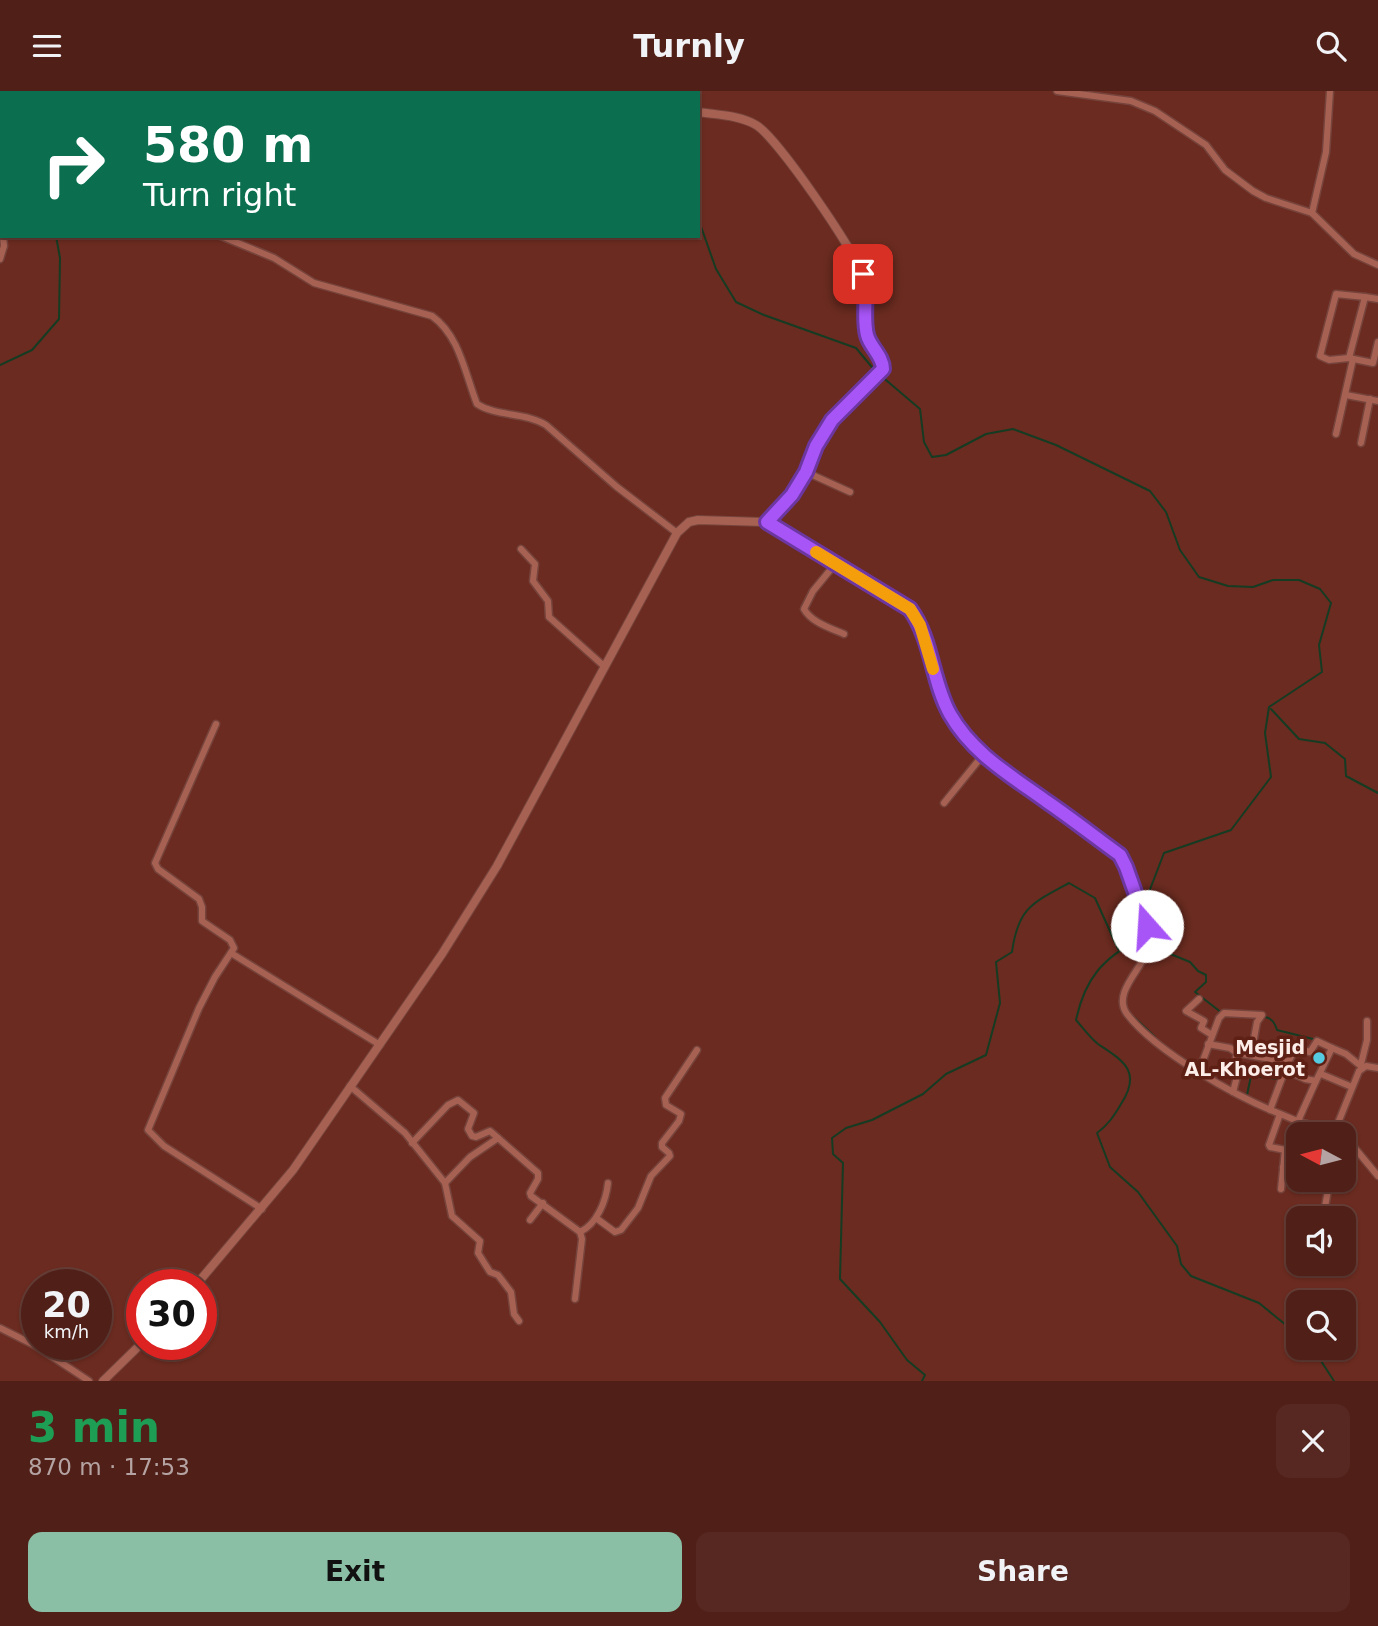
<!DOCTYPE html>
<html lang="en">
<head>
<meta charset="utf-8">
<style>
  body { margin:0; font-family:"DejaVu Sans",sans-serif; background:#562821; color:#f1f3f6; height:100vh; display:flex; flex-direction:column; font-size:26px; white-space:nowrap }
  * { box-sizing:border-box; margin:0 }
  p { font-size:23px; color:#b4a3a2 }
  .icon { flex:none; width:38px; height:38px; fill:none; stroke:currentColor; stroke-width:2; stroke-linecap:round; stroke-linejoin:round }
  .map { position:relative; height:1290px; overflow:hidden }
  .details { display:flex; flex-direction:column; background:#502018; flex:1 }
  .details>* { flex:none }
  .hud { position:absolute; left:0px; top:0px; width:700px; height:147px; box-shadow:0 2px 5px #0004,0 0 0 2px #673e37; background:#0b6e4f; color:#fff; overflow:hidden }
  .needle { width:46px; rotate:277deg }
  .controls { position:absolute; left:1286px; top:1031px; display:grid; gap:14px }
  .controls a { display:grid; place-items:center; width:70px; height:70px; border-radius:14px; background:#502018; box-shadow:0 2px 5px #0004,0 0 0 2px #673e37; font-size:35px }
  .speed { position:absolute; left:21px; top:1178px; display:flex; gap:14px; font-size:35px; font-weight:700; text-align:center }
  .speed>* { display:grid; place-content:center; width:91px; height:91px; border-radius:50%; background:#502018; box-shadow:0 2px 5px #0004,0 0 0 2px #673e37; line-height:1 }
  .speed small { font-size:18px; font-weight:400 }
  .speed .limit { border:10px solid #d22; background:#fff; color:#111 }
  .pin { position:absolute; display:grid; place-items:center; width:60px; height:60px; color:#fff; margin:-30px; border-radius:14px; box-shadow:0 4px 10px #0006 }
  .me { position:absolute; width:77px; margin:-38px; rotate:341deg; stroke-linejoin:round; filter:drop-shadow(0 0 5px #0008) }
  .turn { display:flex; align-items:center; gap:24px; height:147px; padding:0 28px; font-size:32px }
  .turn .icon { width:91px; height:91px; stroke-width:2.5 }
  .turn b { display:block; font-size:49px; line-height:60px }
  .round { display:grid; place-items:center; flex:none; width:74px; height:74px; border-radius:14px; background:#562821 }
  .headline { display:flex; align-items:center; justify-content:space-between; height:119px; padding:0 28px }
  h1 { font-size:42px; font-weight:700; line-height:52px; color:#1e9e55 }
  .cta { display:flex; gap:14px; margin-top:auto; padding:14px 28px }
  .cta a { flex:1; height:80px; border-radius:14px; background:#8abfa5; color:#111; font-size:28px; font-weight:700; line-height:80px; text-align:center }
  .cta a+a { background:#562821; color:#f1f3f6 }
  header { display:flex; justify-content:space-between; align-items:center; height:91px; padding:0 28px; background:#502018; font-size:32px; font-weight:700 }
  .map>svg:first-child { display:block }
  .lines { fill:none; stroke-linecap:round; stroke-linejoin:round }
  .stream { stroke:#153b22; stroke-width:2 }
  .minor-casing { stroke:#76443c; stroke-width:9 }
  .tertiary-casing { stroke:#76443c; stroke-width:10 }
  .minor { stroke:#a66153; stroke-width:6 }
  .tertiary { stroke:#a66153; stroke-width:8 }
  .route-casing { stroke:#6d37a1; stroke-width:18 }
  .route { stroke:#a855f7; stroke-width:12 }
  .slow { stroke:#f59e0b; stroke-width:12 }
  .poi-dot { fill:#55cae0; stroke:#5e2015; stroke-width:2.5 }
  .labels { text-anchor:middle; stroke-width:7; stroke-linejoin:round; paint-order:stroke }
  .poi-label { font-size:19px; font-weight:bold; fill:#fdede9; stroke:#5e2015; text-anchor:end }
</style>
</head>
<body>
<header><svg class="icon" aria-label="menu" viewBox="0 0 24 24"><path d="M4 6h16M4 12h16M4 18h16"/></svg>Turnly<svg class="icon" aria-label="search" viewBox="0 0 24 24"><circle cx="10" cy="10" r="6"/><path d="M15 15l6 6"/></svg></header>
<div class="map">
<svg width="1378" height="1290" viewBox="0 0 1378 1290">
  <rect width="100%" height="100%" fill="#6b2b20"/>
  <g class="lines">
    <g class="stream">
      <path d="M 229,0 L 229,2"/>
      <path d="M 548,0 L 549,2"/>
      <path d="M 698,127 L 716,178 L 736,211 L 764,224 L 856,257 L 876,281"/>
      <path d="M 0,274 L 32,259 L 59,228 L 60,167 L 56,145"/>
      <path d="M 880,284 L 920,318 L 924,351 L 932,366 L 946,364 L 986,343 L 1013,338 L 1056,354 L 1150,400 L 1166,421 L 1180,459 L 1199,486 L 1228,495 L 1253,496 L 1273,489 L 1299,489 L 1320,498 L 1331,512 L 1319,554 L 1322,581 L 1269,616 L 1265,642 L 1271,686 L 1231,739 L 1164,762 L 1149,801 L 1148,830"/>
      <path d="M 1271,618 L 1299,648 L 1325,652 L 1345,668 L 1346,685 L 1378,702"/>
      <path d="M 1144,839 L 1141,847 C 1103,867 1085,887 1076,929 C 1083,937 1090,947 1098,953 C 1124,970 1142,981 1121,1013 C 1114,1025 1108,1034 1097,1042 L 1110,1076 L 1138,1101 L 1177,1155 L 1181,1173 L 1191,1185 L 1259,1212 L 1286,1234 L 1298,1242"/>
      <path d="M 1151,855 L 1190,871 L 1198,880 L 1206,884 L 1206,891 L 1195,901 L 1222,922"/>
      <path d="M 1134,926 L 1155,946"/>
      <path d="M 1265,926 C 1272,927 1275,932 1277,939 L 1317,949"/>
      <path d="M 1181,966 L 1197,976"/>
      <path d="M 1202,979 L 1215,987"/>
      <path d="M 1247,1004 L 1251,985 L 1278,988"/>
      <path d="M 1312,1256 L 1334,1290"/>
      <path d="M 922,1290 L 925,1284 L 907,1269 L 880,1231 L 840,1188 L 843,1072 L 833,1063 L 832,1047 L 846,1037 L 872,1029 L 923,1003 L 946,983 L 986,964 L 1000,912 L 996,871 L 1012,861 C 1018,817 1032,812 1069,792 L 1095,807 L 1118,858"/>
    </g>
    <defs>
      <g id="minor">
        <path d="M 32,0 L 33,2"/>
        <path d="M 1057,0 L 1131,10 L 1155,20 L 1206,54 L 1225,79 L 1253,100 L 1266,107 L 1312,122 L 1354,163 L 1378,174"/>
        <path d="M 0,122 L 2,123"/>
        <path d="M 1312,122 L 1326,61 L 1330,0"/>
        <path d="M 221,145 L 274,167 L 314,192 L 432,225 C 460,245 465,283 477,313 C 497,326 525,321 546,334 L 617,396 L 677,442"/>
        <path d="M 0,168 L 4,155 L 3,145"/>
        <path d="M 1365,206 L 1336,203 L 1320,265 L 1329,269 L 1349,267 L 1373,272 L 1378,251"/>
        <path d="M 1349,267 L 1365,206 L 1378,208"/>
        <path d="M 1346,304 L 1378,310"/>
        <path d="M 1336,343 L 1353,268"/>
        <path d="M 1361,352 L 1370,308"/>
        <path d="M 806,381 L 850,401"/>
        <path d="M 767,431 L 910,518 L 920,534 L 942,608 L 958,637 L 972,654 L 992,672 L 1120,764 C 1128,776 1152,842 1149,855 C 1145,876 1111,901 1127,923 C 1156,961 1238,1007 1283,1024 C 1290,1027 1296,1030 1303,1032 C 1317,1036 1333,1032 1343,1043"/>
        <path d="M 521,458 L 535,473 L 533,490 L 548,510 L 549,526 L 605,576"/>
        <path d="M 836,472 L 813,500 L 804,518 C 811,531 830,537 844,543"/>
        <path d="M 216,633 L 155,772 L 158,778 L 199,808 L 202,816 L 202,830 L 230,849 L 234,857 L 215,886 L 199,917 L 148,1039 L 164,1055 L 262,1118"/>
        <path d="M 944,712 L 983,664"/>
        <path d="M 231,862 L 380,954"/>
        <path d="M 1199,908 L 1186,920 L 1204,930 L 1201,937 L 1212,944"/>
        <path d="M 1208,953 L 1230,957 L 1237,962 L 1235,972 L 1240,974 L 1233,1001"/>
        <path d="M 1332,957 L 1346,963 L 1362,976"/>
        <path d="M 1237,962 L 1288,971 L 1270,1019"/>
        <path d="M 1361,973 L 1367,949 L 1367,930"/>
        <path d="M 1285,979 L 1305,988 L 1316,990 L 1332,957 L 1317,950 L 1310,961 L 1296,957 L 1288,971"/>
        <path d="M 1199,980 L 1219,927 L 1224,922 L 1262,924 L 1257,931 L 1251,964"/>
        <path d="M 1321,983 L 1352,996"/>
        <path d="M 350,995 L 405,1042 L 445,1092 L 470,1066 L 498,1047 L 538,1082 L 538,1088 L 530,1102 L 531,1105 L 580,1141 C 597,1133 606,1110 608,1092"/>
        <path d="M 1280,1023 L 1269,1054 L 1270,1056 L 1285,1059 L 1281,1098"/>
        <path d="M 1298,1030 L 1316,990"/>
        <path d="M 1336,1037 L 1359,980 L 1366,975 L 1378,977"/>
        <path d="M 1344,1044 L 1378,1085"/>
        <path d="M 412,1052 L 448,1014 L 458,1009 L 474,1022 L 468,1038 L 472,1045 L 476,1046 L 490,1040 L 498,1047"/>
        <path d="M 1344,1068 L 1356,1060"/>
        <path d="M 1283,1076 L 1298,1078"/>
        <path d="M 445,1092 L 452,1125 L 480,1150 L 478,1162 L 490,1181 L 498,1184 L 511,1201 L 514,1223 L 519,1230"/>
        <path d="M 596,1127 L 615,1141 L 621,1139 L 638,1117 L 651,1085 L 670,1065 L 669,1062 L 662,1056 L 662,1052 L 679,1030 L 681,1023 L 666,1014 L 665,1007 L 697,959"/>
        <path d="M 1323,1127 L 1330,1088"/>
        <path d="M 530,1129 L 543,1112"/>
        <path d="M 575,1208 L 582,1148 L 580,1141"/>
        <path d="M 0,1237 L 36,1255 L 89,1290"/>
      </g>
      <g id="tertiary">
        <path d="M 668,0 L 669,2"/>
        <path d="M 196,1194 L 293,1079 L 442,863 L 497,775 L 677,442 L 689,431 L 698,429 L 767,431 L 792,404 L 806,381 L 816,355 L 832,329 L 883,278 C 883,265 869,253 866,240 C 862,222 869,203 864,186 C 856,162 777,46 756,34 C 739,24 717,24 698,21"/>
        <path d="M 103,1290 L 142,1252"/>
      </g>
    </defs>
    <use href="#minor" class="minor-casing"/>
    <use href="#tertiary" class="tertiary-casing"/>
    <use href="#minor" class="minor"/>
    <use href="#tertiary" class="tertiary"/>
  </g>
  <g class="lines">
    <defs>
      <path id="route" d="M 863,183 C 869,203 862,224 867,244 C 870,256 883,265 883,278 L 832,329 L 816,355 L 806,381 L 792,404 L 767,431 L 910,518 C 932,548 932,591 950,623 C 972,662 1010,684 1046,710 C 1071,727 1095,746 1120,764 L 1126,776 L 1147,835"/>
    </defs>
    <use href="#route" class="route-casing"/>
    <use href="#route" class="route"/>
    <path class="slow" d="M 816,461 L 910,518 L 920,534 L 933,578"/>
  </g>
  <circle class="poi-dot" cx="1319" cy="967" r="7"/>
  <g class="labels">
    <g class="poi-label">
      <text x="1305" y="963">Mesjid<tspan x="1305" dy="22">AL-Khoerot</tspan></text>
    </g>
  </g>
</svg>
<div class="controls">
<a><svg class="needle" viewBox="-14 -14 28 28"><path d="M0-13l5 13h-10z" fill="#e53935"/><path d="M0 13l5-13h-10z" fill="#b4a3a2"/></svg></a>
<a><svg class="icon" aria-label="sound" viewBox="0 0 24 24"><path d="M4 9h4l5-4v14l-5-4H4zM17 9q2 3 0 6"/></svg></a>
<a><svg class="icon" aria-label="search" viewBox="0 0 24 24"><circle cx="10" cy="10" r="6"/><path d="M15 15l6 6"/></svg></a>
</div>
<div class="speed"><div>20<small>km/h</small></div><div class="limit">30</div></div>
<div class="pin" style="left:863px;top:183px;background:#d93025"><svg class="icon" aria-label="arrive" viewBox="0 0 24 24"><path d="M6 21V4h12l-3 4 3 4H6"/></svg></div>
<svg class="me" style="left:1147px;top:835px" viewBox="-20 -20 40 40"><circle r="19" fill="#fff"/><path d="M0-13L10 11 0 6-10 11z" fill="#a855f7"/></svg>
<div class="hud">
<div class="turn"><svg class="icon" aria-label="right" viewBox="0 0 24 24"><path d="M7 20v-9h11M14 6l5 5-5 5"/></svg><div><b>580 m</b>Turn right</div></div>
</div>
</div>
<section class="details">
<div class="headline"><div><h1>3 min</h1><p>870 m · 17:53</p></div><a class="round"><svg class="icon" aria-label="close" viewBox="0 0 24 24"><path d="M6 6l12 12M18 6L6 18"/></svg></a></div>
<div class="cta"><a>Exit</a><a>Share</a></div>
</section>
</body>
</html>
